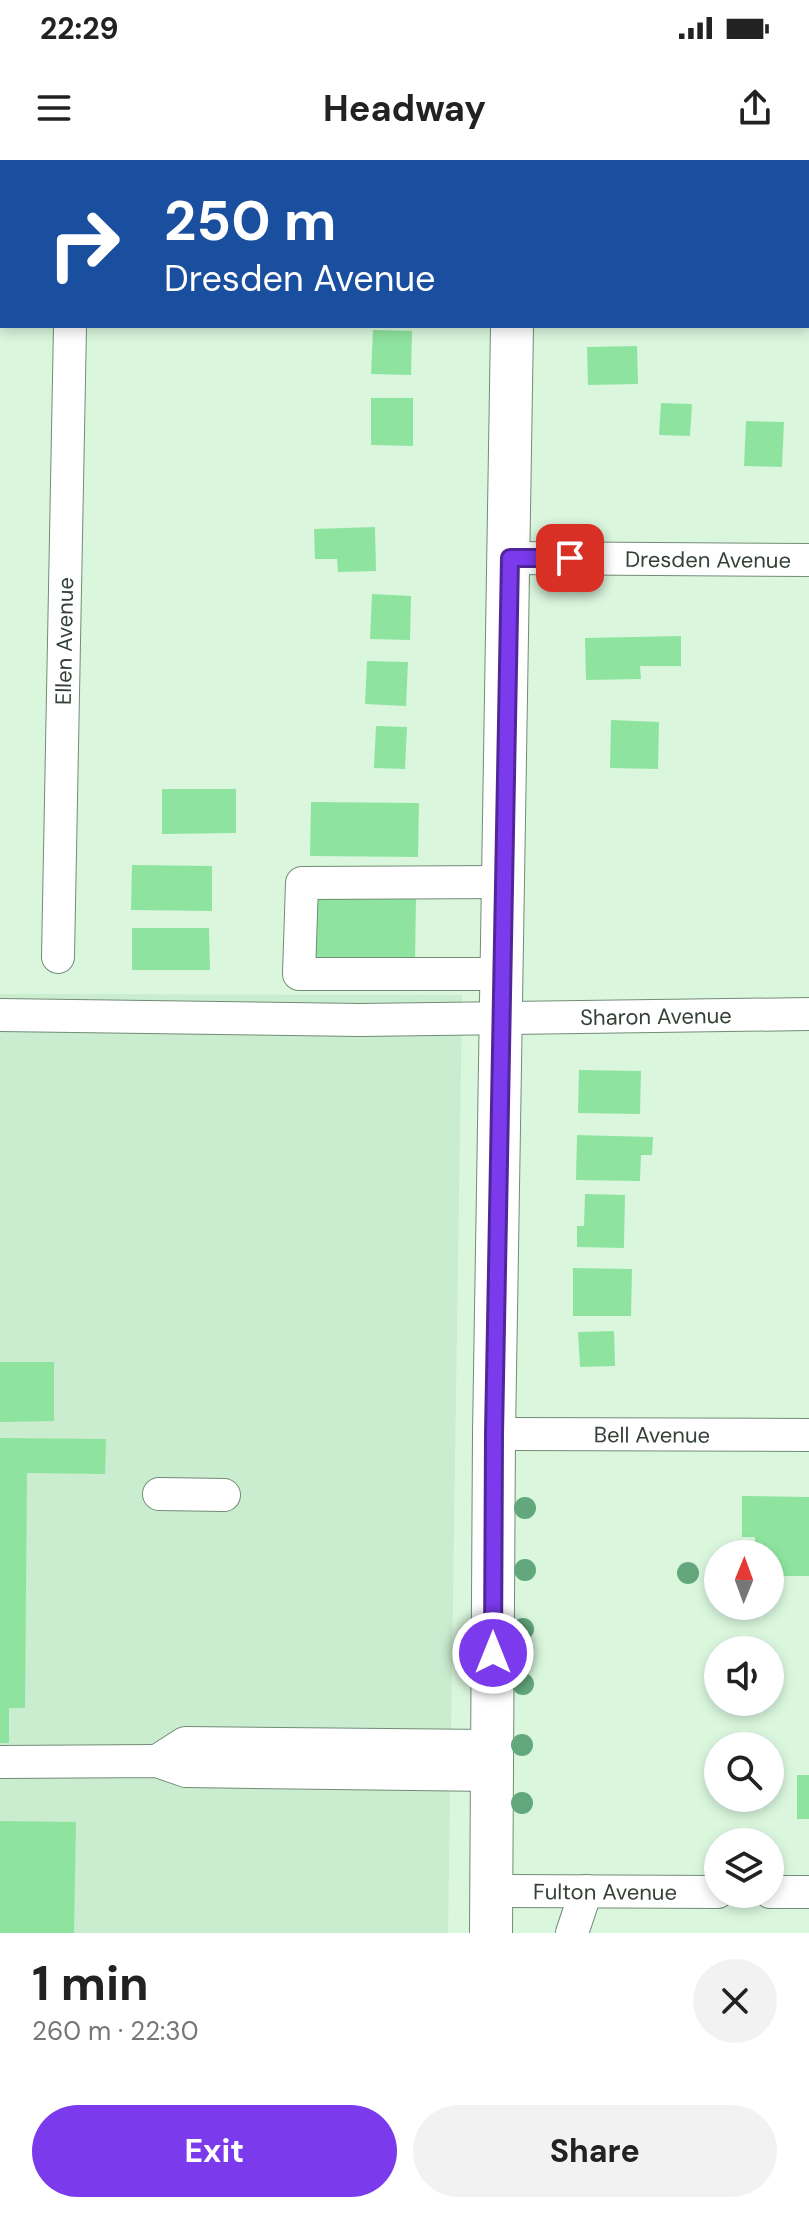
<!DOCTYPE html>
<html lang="en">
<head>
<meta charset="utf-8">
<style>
  body { margin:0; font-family:"DM Sans",sans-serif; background:#f2f2f2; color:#222; height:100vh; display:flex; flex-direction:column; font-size:30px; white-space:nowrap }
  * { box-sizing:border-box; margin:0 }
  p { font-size:26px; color:#767676 }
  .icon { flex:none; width:44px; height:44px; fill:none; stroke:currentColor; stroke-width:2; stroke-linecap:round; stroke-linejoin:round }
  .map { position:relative; height:1773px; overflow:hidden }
  .drawer { display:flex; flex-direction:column; background:#fff; flex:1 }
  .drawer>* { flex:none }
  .hud { position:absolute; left:0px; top:0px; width:810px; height:168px; box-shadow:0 4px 12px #0003; background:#1a4fa0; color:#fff; overflow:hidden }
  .needle { width:52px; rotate:1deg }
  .fabs { position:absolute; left:704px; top:1380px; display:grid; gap:16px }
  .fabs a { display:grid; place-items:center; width:80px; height:80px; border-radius:50%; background:#fff; box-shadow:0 4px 12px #0003; font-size:40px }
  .pin { position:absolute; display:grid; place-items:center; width:68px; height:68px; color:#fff; margin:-34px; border-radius:16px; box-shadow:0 4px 12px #0006 }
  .me { position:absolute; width:88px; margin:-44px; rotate:0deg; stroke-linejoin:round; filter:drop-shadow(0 0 6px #0008) }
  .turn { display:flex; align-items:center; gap:28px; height:168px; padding:0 32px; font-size:36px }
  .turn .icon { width:104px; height:104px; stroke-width:2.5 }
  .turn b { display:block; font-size:56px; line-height:68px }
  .round { display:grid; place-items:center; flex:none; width:84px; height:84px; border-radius:42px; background:#f2f2f2 }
  .head { display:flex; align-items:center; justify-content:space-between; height:136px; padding:0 32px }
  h1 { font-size:48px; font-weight:700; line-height:60px }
  .cta { display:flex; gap:16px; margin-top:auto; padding:16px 32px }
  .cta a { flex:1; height:92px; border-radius:48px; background:#7c3aed; color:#fff; font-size:32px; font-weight:700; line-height:92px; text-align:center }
  .cta a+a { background:#f2f2f2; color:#222 }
  .status { display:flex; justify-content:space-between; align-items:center; height:56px; padding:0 40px; background:#fff; direction:ltr }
  .status svg { height:22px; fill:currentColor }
  header { display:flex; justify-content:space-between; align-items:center; height:104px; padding:0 32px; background:#fff; font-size:36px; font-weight:700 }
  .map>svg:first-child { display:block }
  .built { fill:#caeccf }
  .building { fill:#8ee49f }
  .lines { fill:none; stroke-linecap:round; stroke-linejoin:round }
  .minor-casing { stroke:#728c76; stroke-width:34 }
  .major-casing { stroke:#728c76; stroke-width:44 }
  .minor { stroke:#fff; stroke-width:32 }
  .major { stroke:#fff; stroke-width:42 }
  .tree { fill:#62a87c }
  .route-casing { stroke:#51269a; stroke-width:20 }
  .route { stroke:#7c3aed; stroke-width:14 }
  .labels { text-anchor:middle; stroke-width:6; stroke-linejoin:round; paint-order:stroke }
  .street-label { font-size:22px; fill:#354037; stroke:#daf7de }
</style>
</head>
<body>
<div class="status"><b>22:29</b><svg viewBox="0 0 49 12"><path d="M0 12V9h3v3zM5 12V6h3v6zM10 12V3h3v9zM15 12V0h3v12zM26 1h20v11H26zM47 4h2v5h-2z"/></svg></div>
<header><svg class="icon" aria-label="menu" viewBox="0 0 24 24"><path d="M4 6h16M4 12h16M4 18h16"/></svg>Headway<svg class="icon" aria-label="share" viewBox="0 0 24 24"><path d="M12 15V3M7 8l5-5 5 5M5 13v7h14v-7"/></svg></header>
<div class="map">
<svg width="809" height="1773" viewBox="0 0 809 1773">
  <rect width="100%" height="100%" fill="#daf7de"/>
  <path class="built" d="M 0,834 L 462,835 L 448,1773 L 0,1773 Z"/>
  <g class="building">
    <path d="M 373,170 L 412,171 L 411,215 L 371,214 Z"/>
    <path d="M 637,186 L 638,224 L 588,225 L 587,187 Z"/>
    <path d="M 371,238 L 413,238 L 413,286 L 371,285 Z"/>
    <path d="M 661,243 L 692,244 L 690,276 L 659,275 Z"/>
    <path d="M 746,261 L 784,262 L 782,307 L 744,306 Z"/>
    <path d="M 375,367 L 376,411 L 338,412 L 337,399 L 315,399 L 314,369 Z"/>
    <path d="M 372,434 L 411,436 L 410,480 L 370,479 Z"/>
    <path d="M 681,476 L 681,506 L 640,506 L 641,519 L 586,520 L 585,478 Z"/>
    <path d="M 367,501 L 408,502 L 406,546 L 365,544 Z"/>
    <path d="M 611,560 L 659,562 L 658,609 L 610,608 Z"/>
    <path d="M 376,566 L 407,567 L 405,609 L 374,608 Z"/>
    <path d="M 162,629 L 236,629 L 236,673 L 162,674 Z"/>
    <path d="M 311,642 L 419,643 L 418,697 L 310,696 Z"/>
    <path d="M 132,705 L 212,706 L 212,751 L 131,750 Z"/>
    <path d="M 311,733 L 416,734 L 415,803 L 311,803 Z"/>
    <path d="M 132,768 L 209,768 L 210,810 L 132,810 Z"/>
    <path d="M 579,910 L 641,911 L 640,954 L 578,953 Z"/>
    <path d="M 577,975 L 653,977 L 652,995 L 641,995 L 640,1021 L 576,1020 Z"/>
    <path d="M 585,1034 L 625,1035 L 624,1088 L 577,1087 L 577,1066 L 584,1066 Z"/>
    <path d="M 573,1108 L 632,1109 L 631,1156 L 573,1156 Z"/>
    <path d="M 614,1171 L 615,1206 L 580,1207 L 578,1172 Z"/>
    <path d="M 0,1202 L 54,1202 L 54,1261 L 0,1262 Z"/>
    <path d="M 0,1278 L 106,1279 L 105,1314 L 27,1313 L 25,1548 L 9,1548 L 9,1583 L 0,1583 Z"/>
    <path d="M 742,1336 L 809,1337 L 809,1416 L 770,1416 L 770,1394 L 755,1394 L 755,1377 L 742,1377 Z"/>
    <rect x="797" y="1615" width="12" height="44"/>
    <path d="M 0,1661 L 76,1662 L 74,1773 L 0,1773 Z"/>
  </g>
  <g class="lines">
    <defs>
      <g id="minor">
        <path d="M 73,2 L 73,0"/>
        <path id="s1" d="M 510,398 L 809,400"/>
        <path id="s2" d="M 58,797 L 70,166"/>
        <path d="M 503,814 L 299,814 L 302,723 L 505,722"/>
        <path id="s3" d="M 0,855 L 360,860 L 809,854"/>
        <path id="s4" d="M 494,1274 L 809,1275"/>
        <path d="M 159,1334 L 224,1335"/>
        <path d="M 157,1601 L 185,1583 L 492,1586"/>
        <path d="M 0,1602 L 157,1601 L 186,1611 L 492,1615"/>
        <path id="s5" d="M 491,1731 L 718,1732"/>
        <path d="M 770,1732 L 809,1732"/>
        <path d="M 572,1773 L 586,1731"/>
      </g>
      <g id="major">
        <path d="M 514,2 L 514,0"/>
        <path d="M 491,1773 L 494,1274 L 512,166"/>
      </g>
    </defs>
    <use href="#minor" class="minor-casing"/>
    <use href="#major" class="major-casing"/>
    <use href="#minor" class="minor"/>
    <use href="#major" class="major"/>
  </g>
  <g class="tree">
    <circle cx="525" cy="1348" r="11"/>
    <circle cx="525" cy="1410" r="11"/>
    <circle cx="688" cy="1413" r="11"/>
    <circle cx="523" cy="1469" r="11"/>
    <circle cx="523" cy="1524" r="11"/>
    <circle cx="522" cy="1585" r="11"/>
    <circle cx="522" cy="1643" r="11"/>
  </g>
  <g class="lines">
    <defs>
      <path id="route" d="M 493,1493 L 494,1274 L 510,398 L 570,398"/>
    </defs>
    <use href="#route" class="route-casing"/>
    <use href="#route" class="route"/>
  </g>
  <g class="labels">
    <g class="street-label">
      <text dy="8" stroke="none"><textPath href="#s1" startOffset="198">Dresden Avenue</textPath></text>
      <text dy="8" stroke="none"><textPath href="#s2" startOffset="316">Ellen Avenue</textPath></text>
      <text dy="8" stroke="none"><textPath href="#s3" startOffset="656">Sharon Avenue</textPath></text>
      <text dy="8" stroke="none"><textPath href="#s4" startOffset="158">Bell Avenue</textPath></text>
      <text dy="8" stroke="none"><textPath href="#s5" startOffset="114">Fulton Avenue</textPath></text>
    </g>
  </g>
</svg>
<div class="fabs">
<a><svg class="needle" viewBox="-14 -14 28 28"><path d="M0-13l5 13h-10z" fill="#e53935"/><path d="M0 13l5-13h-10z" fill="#767676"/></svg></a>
<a><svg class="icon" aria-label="sound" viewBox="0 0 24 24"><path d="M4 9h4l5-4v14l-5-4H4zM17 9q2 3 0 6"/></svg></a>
<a><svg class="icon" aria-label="search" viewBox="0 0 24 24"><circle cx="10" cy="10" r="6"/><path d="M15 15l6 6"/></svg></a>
<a><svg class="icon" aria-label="layers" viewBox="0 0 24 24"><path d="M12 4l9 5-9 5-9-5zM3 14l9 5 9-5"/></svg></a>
</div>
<div class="pin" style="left:570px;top:398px;background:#d93025"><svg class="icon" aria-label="arrive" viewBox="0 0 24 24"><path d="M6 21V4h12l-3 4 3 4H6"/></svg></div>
<svg class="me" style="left:493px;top:1493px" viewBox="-20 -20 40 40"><circle r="17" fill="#7c3aed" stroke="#fff" stroke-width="3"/><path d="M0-11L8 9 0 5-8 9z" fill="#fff"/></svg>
<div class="hud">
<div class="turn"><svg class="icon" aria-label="right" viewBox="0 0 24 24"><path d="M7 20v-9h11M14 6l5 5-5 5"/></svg><div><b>250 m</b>Dresden Avenue</div></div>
</div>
</div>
<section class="drawer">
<div class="head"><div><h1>1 min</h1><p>260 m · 22:30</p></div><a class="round"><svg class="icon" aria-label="close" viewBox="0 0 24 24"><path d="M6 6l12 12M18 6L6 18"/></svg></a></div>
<div class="cta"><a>Exit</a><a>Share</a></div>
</section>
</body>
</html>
